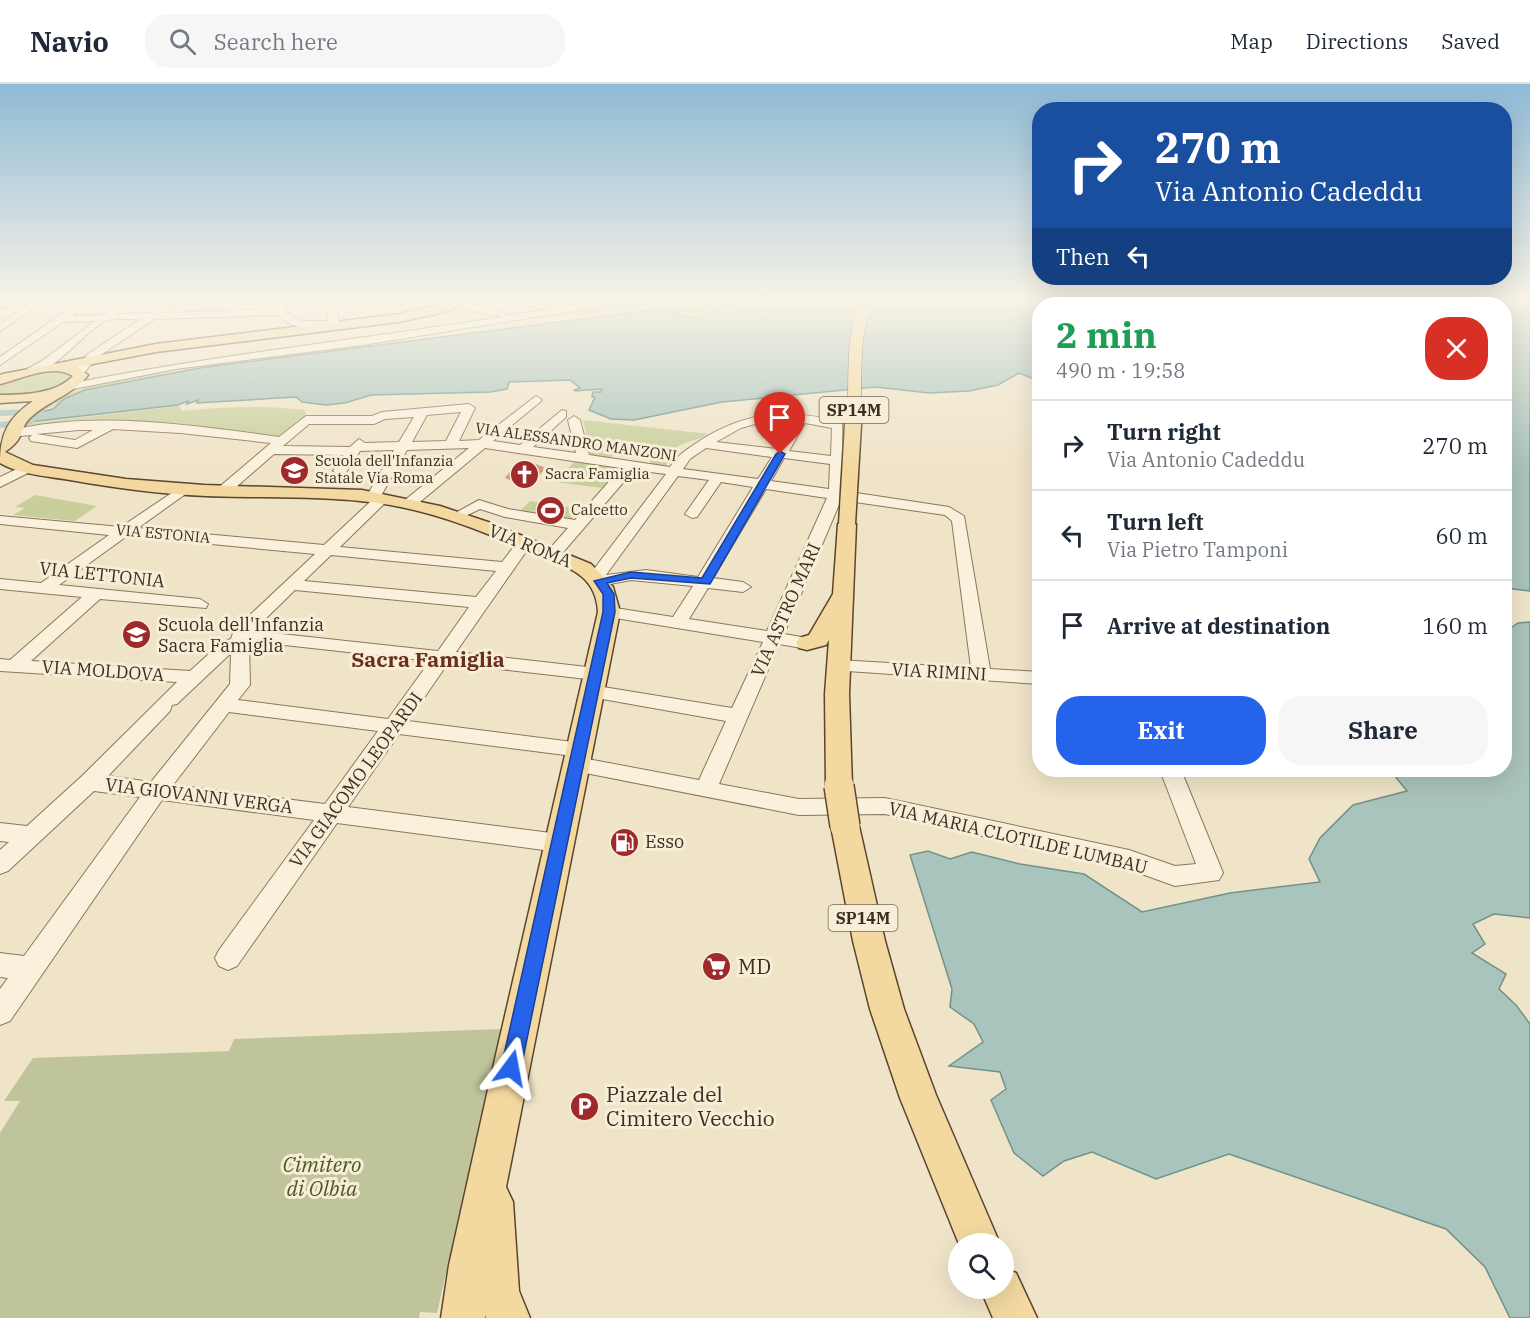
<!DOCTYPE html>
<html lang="en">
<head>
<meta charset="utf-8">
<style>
  body { margin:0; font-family:"IBM Plex Serif",serif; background:#f6f6f7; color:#1f2937; height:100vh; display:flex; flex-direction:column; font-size:22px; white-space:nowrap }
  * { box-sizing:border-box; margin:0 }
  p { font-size:20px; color:#747a83 }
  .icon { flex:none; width:33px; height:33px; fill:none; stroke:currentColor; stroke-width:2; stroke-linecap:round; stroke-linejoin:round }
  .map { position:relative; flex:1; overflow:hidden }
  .sheet { position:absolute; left:1032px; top:213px; width:480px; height:480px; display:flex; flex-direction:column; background:#fff; border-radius:24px; box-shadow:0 6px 24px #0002 }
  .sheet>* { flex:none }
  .banner { position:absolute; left:1032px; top:18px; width:480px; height:183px; border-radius:24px; box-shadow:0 6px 24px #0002; background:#1a4fa0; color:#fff; overflow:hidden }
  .tools { position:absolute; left:948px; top:1149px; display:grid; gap:12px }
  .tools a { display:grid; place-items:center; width:66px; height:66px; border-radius:50%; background:#fff; box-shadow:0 6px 24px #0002; font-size:30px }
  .pin { position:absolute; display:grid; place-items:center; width:51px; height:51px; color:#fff; margin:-62px -26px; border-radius:50% 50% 50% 0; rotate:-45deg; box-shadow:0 0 6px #0007 }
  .pin .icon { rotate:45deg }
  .me { position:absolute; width:66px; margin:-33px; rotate:13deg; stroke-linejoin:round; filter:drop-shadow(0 0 4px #0008) }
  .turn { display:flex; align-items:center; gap:21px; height:126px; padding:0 24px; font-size:27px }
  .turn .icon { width:78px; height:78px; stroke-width:2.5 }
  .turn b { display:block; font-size:42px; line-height:51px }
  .then { display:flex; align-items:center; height:57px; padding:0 24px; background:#0003; gap:12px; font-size:22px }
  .round { display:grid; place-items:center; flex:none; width:63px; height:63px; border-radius:24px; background:#f6f6f7 }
  .overview { display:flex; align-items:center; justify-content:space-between; height:102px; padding:0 24px }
  h1 { font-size:36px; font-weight:700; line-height:45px; color:#1e9e55 }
  .primary-button { display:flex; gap:12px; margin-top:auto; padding:12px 24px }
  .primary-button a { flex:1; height:69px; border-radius:24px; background:#2563eb; color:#fff; font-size:24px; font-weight:700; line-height:69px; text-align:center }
  .primary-button a+a { background:#f6f6f7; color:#1f2937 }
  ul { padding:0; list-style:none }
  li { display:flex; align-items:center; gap:18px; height:90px; padding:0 24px; border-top:2px solid #e0e1e3 }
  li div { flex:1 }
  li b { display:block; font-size:22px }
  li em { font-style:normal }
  header { display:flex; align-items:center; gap:36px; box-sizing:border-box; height:84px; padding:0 30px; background:#fff; border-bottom:2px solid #e0e1e3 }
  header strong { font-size:28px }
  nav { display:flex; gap:33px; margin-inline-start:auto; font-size:21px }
  .search { width:420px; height:54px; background:#f6f6f7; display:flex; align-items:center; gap:15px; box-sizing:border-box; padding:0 21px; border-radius:24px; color:#747a83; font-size:22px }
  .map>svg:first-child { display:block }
  .green { fill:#c9cf9b }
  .cemetery { fill:#bfc49a }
  .water { fill:#a9c4bc; stroke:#6f938a; stroke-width:1.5 }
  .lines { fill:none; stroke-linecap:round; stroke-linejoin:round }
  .canal { fill:#a9c4bc; fill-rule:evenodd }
  .building { fill:#cf9f7d }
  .minor-casing { stroke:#8d765c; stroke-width:2 }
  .major-casing { stroke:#5b4430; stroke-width:3 }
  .minor { fill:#faf1dc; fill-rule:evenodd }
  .major { fill:#f3d9a0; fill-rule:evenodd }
  .major-bridge-far2-casing { stroke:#5b4430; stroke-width:14; stroke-linecap:butt }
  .major-bridge-far1-casing { stroke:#5b4430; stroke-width:19; stroke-linecap:butt }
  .major-bridge-casing { stroke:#5b4430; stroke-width:32; stroke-linecap:butt }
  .major-bridge-far2 { stroke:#f3d9a0; stroke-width:13 }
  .major-bridge-far1 { stroke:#f3d9a0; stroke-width:16 }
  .major-bridge { stroke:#f3d9a0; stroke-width:29 }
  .route { fill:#2563eb; stroke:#184099; stroke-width:1.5 }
  .labels { text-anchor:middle; stroke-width:6; stroke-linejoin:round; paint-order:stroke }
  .far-street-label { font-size:15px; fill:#3d2e20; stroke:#f7eed8 }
  .far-poi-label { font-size:15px; fill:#3d2e20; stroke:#f7eed8; text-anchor:start }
  .shield { fill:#f7eed8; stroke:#756857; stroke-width:1.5 }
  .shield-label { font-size:16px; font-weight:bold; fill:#3d2e20 }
  .street-label { font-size:18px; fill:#3d2e20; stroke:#f7eed8 }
  .poi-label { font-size:18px; fill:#3d2e20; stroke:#f7eed8; text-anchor:start }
  .quarter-label { font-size:21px; font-weight:bold; fill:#6b2e1e; stroke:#f7eed8 }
  .near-poi-label { font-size:21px; fill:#3d2e20; stroke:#f7eed8; text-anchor:start }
  .near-park-label { font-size:21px; font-style:italic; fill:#4d5a26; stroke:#f7eed8 }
</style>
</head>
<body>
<header>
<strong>Navio</strong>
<div class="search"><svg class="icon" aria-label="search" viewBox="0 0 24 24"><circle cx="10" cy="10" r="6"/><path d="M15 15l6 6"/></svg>Search here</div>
<nav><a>Map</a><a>Directions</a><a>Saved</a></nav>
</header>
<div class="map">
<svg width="1530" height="1234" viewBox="0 0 1530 1234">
  <rect width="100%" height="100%" fill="#f0e4c8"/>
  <g class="green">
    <path d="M 658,218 L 658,221 L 555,234 L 552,229 L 609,220 Z"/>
    <path d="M 716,221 C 708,236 676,233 663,225 Z"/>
    <path d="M 197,284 C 165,297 122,297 88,305 C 71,310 58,322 42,326 C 68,298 159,290 197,284 Z"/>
    <path d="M 42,287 L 65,287 L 74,292 C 58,312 23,311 0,312 L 0,298 Z"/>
    <path d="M 178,322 L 183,327 C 224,323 263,321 305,326 L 306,331 L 279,353 L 165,338 L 24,344 L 27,340 Z"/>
    <path d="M 583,336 L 709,350 C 691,360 678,356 663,376 L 671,375 L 665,382 L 651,380 L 650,376 L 612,371 L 613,375 L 591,372 Z"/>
    <path d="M 575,377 L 620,383 L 602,404 L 555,398 Z"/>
    <path d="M 35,411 L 97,422 L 75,437 L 13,431 L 25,424 L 15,423 Z"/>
    <path d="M 530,417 L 580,425 L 571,435 L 520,427 Z"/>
  </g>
  <path class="cemetery" d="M 501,945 L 437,1229 L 420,1228 L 419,1234 L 0,1234 L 0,1049 L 20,1017 L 4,1017 L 33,974 L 229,967 L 234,955 Z"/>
  <g class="water">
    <path d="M 881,215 L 1530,215 L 1530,507 L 1505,504 L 1504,220 L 1040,220 L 1039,297 L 1019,289 L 998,301 L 969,307 L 929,309 L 876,303 L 722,318 L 634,336 L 611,335 L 589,326 L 595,313 L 592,313 L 593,308 L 601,308 L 602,305 L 575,307 L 574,306 L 580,304 L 570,296 L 509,298 L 507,305 L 490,308 L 371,311 L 345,319 L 326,321 L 302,318 L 296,313 L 197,319 L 198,316 L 187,320 L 188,317 L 178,321 L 29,338 L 40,328 L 53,325 L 64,315 L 85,306 L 200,284 L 660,225 C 673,234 712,238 720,221 Z"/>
    <path d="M 1530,538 L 1530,834 L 1494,830 L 1473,840 L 1485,860 L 1472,869 L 1506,890 L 1499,905 L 1516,921 L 1530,940 L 1530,1234 L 1510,1234 L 1485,1183 L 1446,1145 L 1229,1070 L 1156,1095 L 1092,1068 L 1064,1077 L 1043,1092 L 1014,1069 L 991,1016 L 1006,1005 L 1000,988 L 949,982 L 983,958 L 974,940 L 950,923 L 952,905 L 910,771 L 928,767 L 950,775 L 972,768 L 1020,780 L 1084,790 L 1142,828 L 1230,809 L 1320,798 L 1309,775 L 1320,754 L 1353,721 L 1407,707 L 1390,686 L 1504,686 L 1505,548 L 1518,539 Z"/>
  </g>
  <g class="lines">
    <path class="canal" d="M 40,325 L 45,328 L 32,340 L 0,344 L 0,338 L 26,335 L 31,331 L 0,332 L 0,326 Z"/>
  </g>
  <path class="building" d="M 533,379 L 546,384 L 530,401 L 523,401 L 505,394 L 516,380 Z"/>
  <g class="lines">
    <defs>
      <g id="minor">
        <path d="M 36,215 L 47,215 L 0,247 L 0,240 Z"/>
        <path d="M 83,215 L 94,215 L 72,232 L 103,231 L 125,215 L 135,215 L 116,230 L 151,229 L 173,215 L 184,215 L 164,229 L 277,225 L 277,219 L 283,215 L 334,215 L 339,239 C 323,250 291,246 278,231 L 155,235 L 96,274 L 83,290 L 75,290 L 73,288 L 88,270 L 141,235 C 132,236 118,233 108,236 C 85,244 53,294 27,289 L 27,285 L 42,277 L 95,237 L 63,238 L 0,281 L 0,273 ZM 325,215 L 329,237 L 300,237 L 286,228 L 286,221 Z"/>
        <path d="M 434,215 L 442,215 L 447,227 L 441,227 Z"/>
        <path d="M 490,215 L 513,215 L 550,222 L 545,225 Z"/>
        <path d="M 610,215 L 696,215 L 691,218 L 610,221 L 363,261 L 176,285 L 63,307 L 57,304 L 63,301 C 208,272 356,256 502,233 L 455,223 L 455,219 L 458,218 L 506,228 L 506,232 Z"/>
        <path d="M 536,312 L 542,316 L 540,318 L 493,357 L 520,361 L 562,326 L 566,327 L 566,333 L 533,363 L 576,369 L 568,336 L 574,332 L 580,336 L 589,371 L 670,383 C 678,370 689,364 701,356 C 749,326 788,325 842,338 L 843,407 L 949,423 L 964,432 L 990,585 L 1040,588 L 1040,600 L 832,586 L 830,582 L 832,578 L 839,576 L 971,584 L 952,437 L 945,431 L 841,416 L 784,550 L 813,555 L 816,559 L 807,565 L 779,560 L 719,700 L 799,715 L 885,714 L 1129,766 L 1175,782 L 1196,780 L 1160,686 L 1181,686 L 1223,789 L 1219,796 L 1175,802 L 1128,785 L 885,730 L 799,731 L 570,686 L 566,681 L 570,676 L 577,673 L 699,696 L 726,637 L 591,613 L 584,611 L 581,607 L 584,603 L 591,601 L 732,624 L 763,558 L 609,533 L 600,528 L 609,523 L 673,533 L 693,502 L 631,496 L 600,502 L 594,500 L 588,493 L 666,390 L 634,386 L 559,473 L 553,475 L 545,470 L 568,444 L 505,433 L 480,425 L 455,437 L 448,433 L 479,416 L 508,425 L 575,436 L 621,384 L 485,364 L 415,422 L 405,422 L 403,419 L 405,416 L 469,364 L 407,366 L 382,410 L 389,414 L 387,417 L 340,463 L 502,478 L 519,456 L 529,456 L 532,459 L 456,568 L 596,584 L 603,586 L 605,590 L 603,594 L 596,596 L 448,579 L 408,637 L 581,659 L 588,661 L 591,666 L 588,671 L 581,673 L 399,650 L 348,723 L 559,750 L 567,752 L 571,759 L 567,766 L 559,768 L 337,739 L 237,882 L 228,886 L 219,882 L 215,874 L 219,866 L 314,736 L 162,716 L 10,937 L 0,941 L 0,905 L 8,894 L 0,893 L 0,869 L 24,872 L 140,713 L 94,707 L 8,787 L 0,790 L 0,766 L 9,758 L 0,757 L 0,739 L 27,742 L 82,692 L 177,598 L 0,587 L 0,575 L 10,576 L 82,513 L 0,505 L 0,495 L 41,499 L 109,451 L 0,440 L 0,432 L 121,443 L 182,402 L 189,406 L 187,409 L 138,444 L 324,461 L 371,417 L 366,413 L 394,366 L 360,367 L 345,390 L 340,391 L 333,387 L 344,371 L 274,370 L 228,410 L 223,411 L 216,407 L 218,404 L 271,359 L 180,349 L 113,345 L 77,364 L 31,357 L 29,354 L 32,351 L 8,353 L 8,347 C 94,326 192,341 279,353 L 306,332 L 372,332 L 382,328 L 469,320 L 475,324 L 459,357 L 479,356 ZM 461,328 L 446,357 L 412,358 L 427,331 ZM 414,333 L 399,358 L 365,359 L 359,355 L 350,363 L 283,362 L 309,340 L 374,340 L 385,335 ZM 766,337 L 794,338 L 777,365 L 716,358 L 741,344 ZM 805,339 L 832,344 L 831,372 L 789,367 ZM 79,346 L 93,346 L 75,356 L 36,350 ZM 706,364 L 772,373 L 758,395 L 683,385 L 690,375 ZM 784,374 L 830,380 L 829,405 L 771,397 ZM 678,392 L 709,396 L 685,430 L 692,434 L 697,433 L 721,398 L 753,403 L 698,493 L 646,486 L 606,491 ZM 766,405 L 827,414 L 767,547 L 689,535 L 708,504 L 743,508 L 751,503 L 743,498 L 713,494 ZM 127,452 L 315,470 L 234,546 L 231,555 L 222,558 L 190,587 L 31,577 L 100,515 L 206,524 L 208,520 L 200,515 L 59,501 ZM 331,471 L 496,487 L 476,513 L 304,497 ZM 295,506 L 469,523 L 438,567 L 253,547 ZM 257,558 L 430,577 L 388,635 L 238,616 L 250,601 L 249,561 ZM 231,569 L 230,600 L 151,698 L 108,692 L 170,627 L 172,621 L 177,620 ZM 229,628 L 378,647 L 325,720 L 173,701 Z"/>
        <path d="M 27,380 L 34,384 L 32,387 L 0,403 L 0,393 Z"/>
      </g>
      <g id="major">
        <path d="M 4,215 L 18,215 L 0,225 L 0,217 Z"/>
        <path d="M 465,215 L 482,215 L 441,229 L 399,238 L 156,268 L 77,283 L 88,291 C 74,310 48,317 30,334 C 23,341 23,347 19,354 C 16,360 10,364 5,368 L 33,381 L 126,395 L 204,401 L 362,406 L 440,422 L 491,439 L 591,480 L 613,503 L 620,528 L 506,1103 L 513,1118 L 519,1207 L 530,1234 L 486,1234 L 485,1231 L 485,1234 L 441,1234 L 449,1181 L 489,1001 L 598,528 C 596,488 565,483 533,469 C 478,445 421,422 360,417 C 309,412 257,414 206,412 C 160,410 115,404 70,396 C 46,392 21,391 0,379 C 0,350 8,334 33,317 L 0,319 L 0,311 C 23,311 56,310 73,292 C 53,279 21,295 0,300 L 0,291 L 3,290 L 156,260 L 399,230 Z"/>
        <path d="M 847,434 L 856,440 L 849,610 L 852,702 L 848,709 L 839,712 L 830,709 L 826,702 L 825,610 L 829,556 L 826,561 L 807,566 L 799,564 L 796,559 L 799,554 L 809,551 L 833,510 L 838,440 Z"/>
        <path d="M 845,731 L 855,734 L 859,742 L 885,857 L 904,925 L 936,1011 L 1000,1160 L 959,1160 L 900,1014 L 870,925 L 853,857 L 831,742 L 835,734 Z"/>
        <path d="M 1004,1184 L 1016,1189 L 1037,1234 L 993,1234 L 980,1204 L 1004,1204 Z"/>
      </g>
    </defs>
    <use href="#minor" class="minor-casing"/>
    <use href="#major" class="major-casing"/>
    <use href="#minor" class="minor"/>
    <use href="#major" class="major"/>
    <defs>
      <path id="major-bridge-far2" d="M 854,326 C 856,291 851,245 869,215"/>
      <path id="major-bridge-far1" d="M 847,440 L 854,324"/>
      <path id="major-bridge" d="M 839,702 L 845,742"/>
    </defs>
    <use href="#major-bridge-far2" class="major-bridge-far2-casing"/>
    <use href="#major-bridge-far1" class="major-bridge-far1-casing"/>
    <use href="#major-bridge" class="major-bridge-casing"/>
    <use href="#major-bridge-far2" class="major-bridge-far2"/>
    <use href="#major-bridge-far1" class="major-bridge-far1"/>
    <use href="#major-bridge" class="major-bridge"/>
  </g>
  <linearGradient id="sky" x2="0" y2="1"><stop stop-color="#8fbad6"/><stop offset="0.56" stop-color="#f8f3e6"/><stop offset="1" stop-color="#f8f3e6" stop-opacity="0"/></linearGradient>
  <rect width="1530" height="387" fill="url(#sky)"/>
  <path class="route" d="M 780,367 L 785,370 L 710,500 L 631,494 L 607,499 L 614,510 L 615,528 L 521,984 L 519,991 L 511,994 L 504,991 L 501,984 L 603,528 L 603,510 L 594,497 L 631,488 L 702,494 L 776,370 Z"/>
  <defs>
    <symbol id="school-disc" viewBox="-11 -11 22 22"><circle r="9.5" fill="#9e2a2b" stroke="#f7eed8"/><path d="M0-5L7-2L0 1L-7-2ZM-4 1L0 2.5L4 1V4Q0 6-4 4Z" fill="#fff"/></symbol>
    <symbol id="church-disc" viewBox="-11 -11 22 22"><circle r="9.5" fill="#9e2a2b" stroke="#f7eed8"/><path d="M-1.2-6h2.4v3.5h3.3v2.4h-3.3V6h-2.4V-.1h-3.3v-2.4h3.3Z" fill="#fff"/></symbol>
    <symbol id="stadium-disc" viewBox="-11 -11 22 22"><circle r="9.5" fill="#9e2a2b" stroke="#f7eed8"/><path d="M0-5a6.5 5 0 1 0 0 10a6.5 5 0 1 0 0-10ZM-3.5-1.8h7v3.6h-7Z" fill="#fff"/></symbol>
    <symbol id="fuel-disc" viewBox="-11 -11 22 22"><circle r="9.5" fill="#9e2a2b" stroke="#f7eed8"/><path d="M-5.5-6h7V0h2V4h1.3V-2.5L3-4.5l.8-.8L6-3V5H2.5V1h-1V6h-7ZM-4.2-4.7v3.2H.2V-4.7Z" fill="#fff"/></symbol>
    <symbol id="supermarket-disc" viewBox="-11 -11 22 22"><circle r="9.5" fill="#9e2a2b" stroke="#f7eed8"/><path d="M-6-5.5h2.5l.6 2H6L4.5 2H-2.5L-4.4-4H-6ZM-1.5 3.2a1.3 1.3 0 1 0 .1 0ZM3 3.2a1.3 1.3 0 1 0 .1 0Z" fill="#fff"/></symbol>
    <symbol id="parking-disc" viewBox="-11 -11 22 22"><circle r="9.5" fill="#9e2a2b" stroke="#f7eed8"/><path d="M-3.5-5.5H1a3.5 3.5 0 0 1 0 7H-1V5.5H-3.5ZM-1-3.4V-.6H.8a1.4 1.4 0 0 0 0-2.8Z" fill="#fff"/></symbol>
  </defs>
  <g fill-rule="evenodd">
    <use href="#school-disc" x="278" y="370" width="33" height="33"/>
    <use href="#church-disc" x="508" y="374" width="33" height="33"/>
    <use href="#stadium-disc" x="534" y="410" width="33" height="33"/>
    <use href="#school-disc" x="120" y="534" width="33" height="33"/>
    <use href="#fuel-disc" x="608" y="742" width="33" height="33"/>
    <use href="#supermarket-disc" x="700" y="866" width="33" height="33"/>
    <use href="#parking-disc" x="568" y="1006" width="33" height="33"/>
  </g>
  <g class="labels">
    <g class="far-street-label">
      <text transform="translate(576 358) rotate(8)" y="5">VIA ALESSANDRO MANZONI</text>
      <text transform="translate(163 450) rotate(5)" y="5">VIA ESTONIA</text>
    </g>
    <g class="far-poi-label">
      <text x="315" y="382">Scuola dell'Infanzia<tspan x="315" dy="17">Statale Via Roma</tspan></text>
      <text x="545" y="395">Sacra Famiglia</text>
      <text x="571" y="431">Calcetto</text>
    </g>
    <g class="shield">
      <rect x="819.5" y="313" width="69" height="26" rx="4.5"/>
      <rect x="828.5" y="821" width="69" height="26" rx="4.5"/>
    </g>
    <g class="shield-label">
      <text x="854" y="332">SP14M</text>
      <text x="863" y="840">SP14M</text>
    </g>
    <g class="street-label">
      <text transform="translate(530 462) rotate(22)" y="6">VIA ROMA</text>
      <text transform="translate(102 491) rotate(6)" y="6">VIA LETTONIA</text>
      <text transform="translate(786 526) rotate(-66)" y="6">VIA ASTRO MARI</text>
      <text transform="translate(103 587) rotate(4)" y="6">VIA MOLDOVA</text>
      <text transform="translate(939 588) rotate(3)" y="6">VIA RIMINI</text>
      <text transform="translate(356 696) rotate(-54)" y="6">VIA GIACOMO LEOPARDI</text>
      <text transform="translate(199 712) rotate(7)" y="6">VIA GIOVANNI VERGA</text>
      <text transform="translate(1018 754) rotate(13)" y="6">VIA MARIA CLOTILDE LUMBAU</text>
    </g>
    <g class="poi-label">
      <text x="158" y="547">Scuola dell'Infanzia<tspan x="158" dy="21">Sacra Famiglia</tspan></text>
      <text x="645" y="764">Esso</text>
    </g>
    <g class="quarter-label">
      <text x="428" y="583">Sacra Famiglia</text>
    </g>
    <g class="near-poi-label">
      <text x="738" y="890">MD</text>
      <text x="606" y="1018">Piazzale del<tspan x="606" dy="24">Cimitero Vecchio</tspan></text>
    </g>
    <g class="near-park-label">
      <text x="322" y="1088">Cimitero<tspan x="322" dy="24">di Olbia</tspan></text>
    </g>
  </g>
</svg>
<div class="tools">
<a><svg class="icon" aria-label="search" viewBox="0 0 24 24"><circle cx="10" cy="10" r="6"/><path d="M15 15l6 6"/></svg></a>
</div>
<div class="pin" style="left:780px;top:370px;background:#d93025"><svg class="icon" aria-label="arrive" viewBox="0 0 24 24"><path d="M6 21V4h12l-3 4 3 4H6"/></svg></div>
<svg class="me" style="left:511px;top:984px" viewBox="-20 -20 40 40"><path d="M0-17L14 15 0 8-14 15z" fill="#2563eb" stroke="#fff" stroke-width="4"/></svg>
<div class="banner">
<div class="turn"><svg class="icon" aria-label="right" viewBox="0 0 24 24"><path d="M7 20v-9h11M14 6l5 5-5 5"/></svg><div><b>270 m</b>Via Antonio Cadeddu</div></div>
<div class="then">Then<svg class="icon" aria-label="left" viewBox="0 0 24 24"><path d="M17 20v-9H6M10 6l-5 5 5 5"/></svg></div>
</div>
<section class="sheet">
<div class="overview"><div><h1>2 min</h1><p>490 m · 19:58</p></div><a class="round" style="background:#d93025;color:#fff"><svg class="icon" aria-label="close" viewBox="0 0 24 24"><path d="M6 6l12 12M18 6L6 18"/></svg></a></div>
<ul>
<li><svg class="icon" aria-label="right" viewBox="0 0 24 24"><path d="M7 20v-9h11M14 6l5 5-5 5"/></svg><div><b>Turn right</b><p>Via Antonio Cadeddu</p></div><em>270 m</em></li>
<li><svg class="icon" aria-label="left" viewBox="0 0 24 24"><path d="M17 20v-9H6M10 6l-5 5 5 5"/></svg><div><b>Turn left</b><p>Via Pietro Tamponi</p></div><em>60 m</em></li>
<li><svg class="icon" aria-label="arrive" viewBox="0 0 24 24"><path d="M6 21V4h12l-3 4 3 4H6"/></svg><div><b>Arrive at destination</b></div><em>160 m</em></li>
</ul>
<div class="primary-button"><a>Exit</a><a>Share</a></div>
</section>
</div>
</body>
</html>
